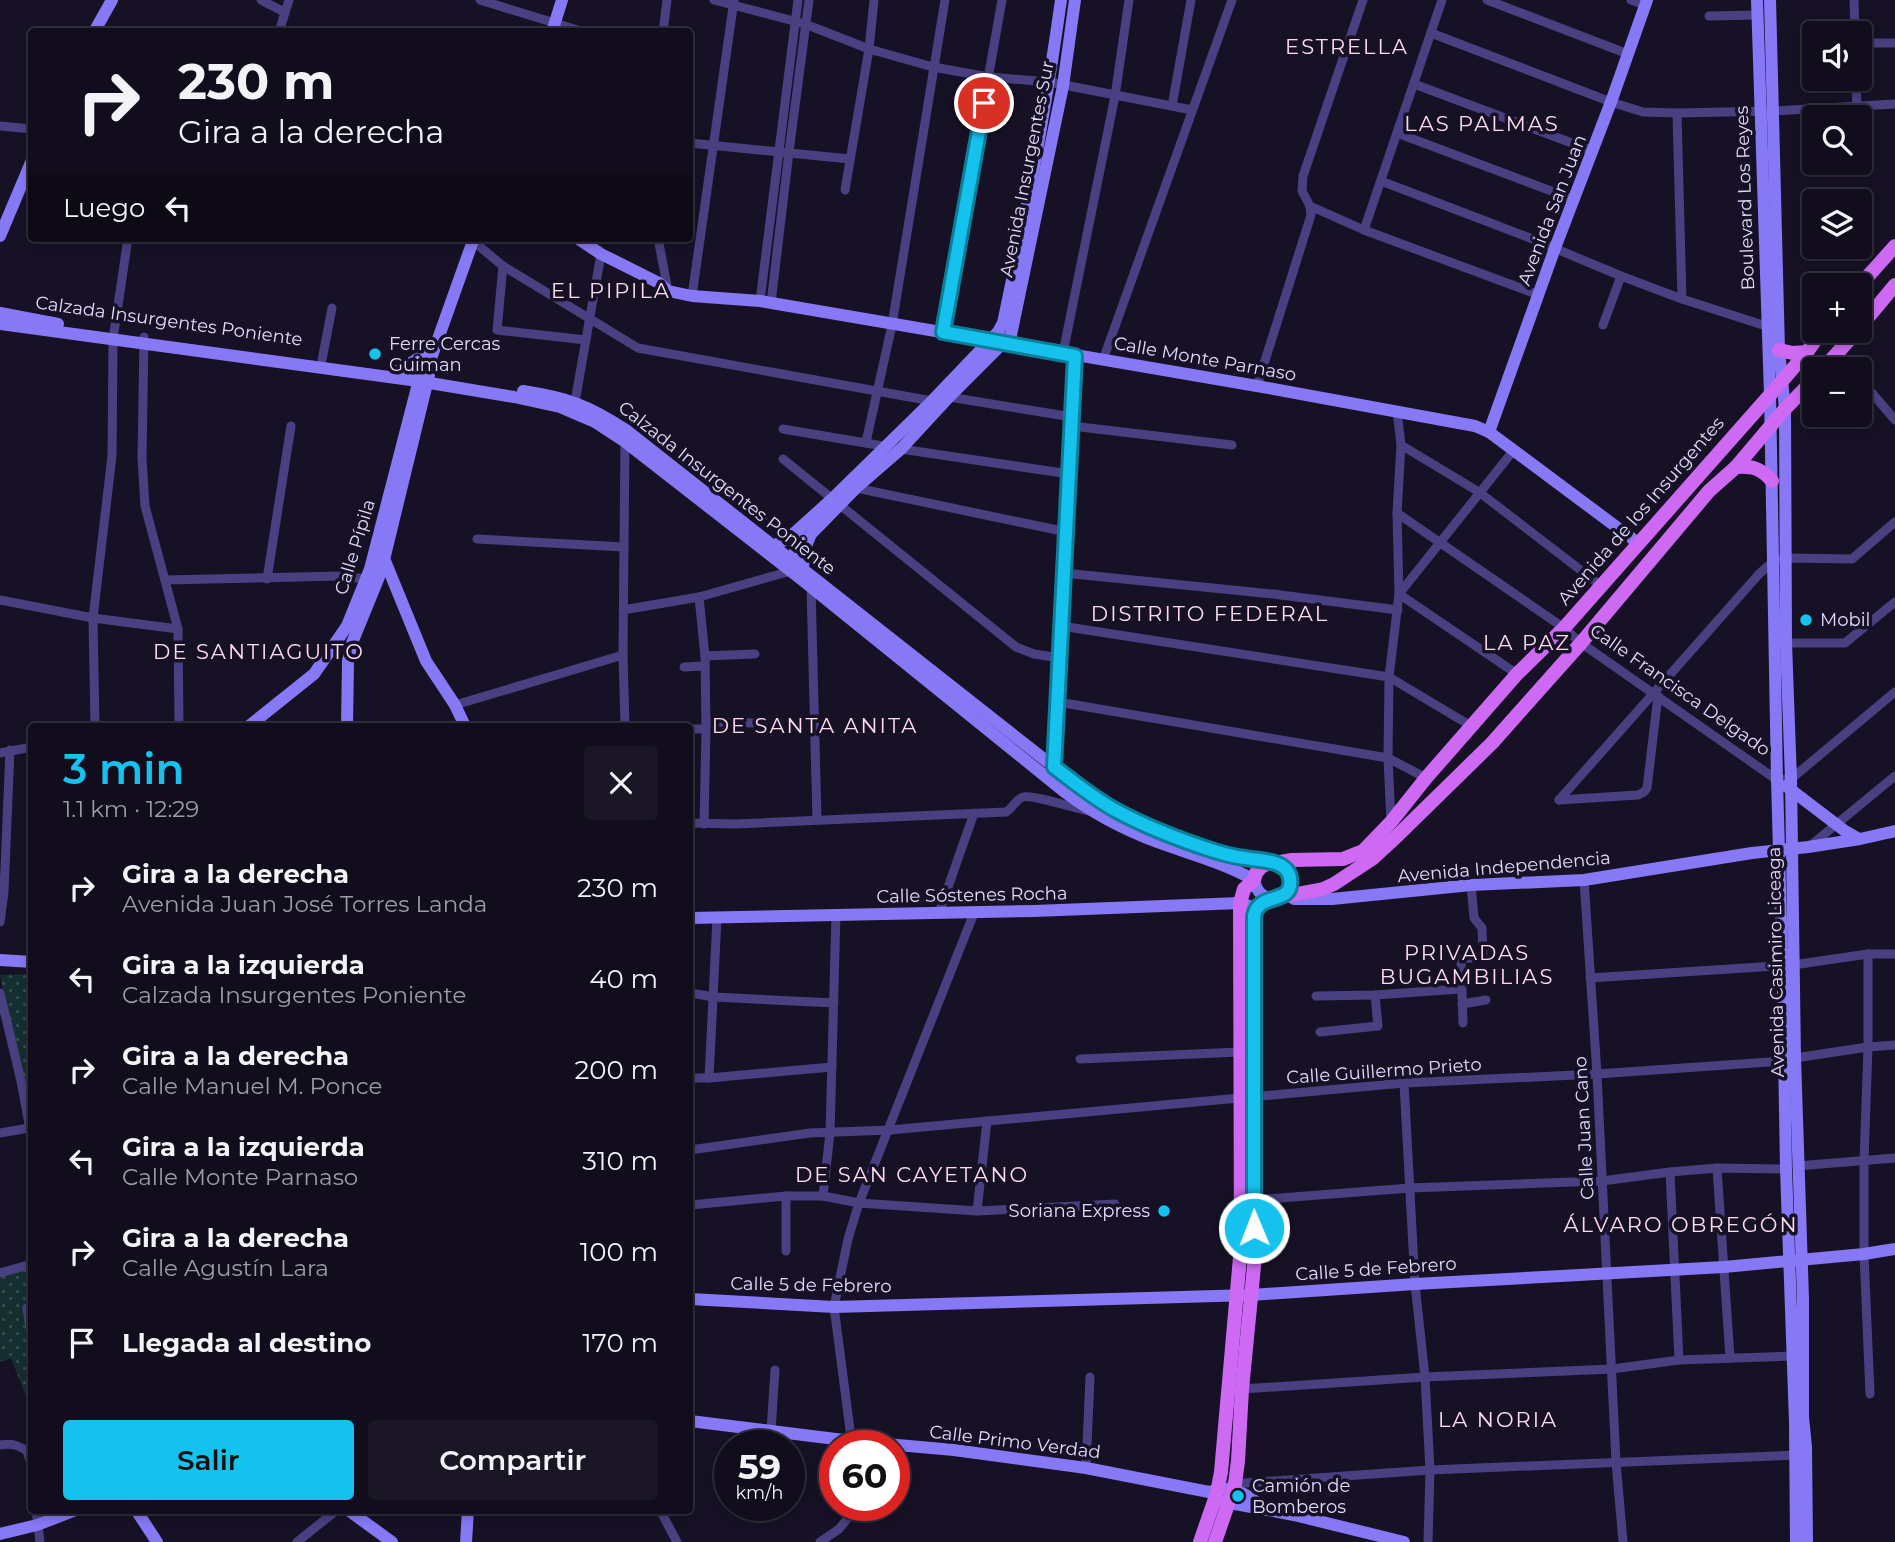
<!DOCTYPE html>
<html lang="es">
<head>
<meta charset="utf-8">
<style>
  body { margin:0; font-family:Montserrat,sans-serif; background:#1a1625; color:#f1f3f6; height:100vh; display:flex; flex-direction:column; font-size:26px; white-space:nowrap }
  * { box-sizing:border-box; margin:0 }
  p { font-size:23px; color:#9c9ca3 }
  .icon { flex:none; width:38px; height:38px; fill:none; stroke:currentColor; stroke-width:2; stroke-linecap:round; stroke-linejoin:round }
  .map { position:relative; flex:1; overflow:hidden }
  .sheet { position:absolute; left:28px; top:723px; width:665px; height:791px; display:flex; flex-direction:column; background:#110d1c; border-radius:7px; box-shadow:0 4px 10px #0003,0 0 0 2px #302d3b }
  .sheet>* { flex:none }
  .banner { position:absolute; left:28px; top:28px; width:665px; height:214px; border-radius:7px; box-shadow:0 4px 10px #0003,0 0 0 2px #302d3b; background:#110d1c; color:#f1f3f6; overflow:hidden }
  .tools { position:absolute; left:1802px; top:21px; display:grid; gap:14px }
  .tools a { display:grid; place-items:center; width:70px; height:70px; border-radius:7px; background:#110d1c; box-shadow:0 4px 10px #0003,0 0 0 2px #302d3b; font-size:35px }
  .speed { position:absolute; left:714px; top:1430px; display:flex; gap:14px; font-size:35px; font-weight:700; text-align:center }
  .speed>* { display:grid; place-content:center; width:91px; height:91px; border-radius:50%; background:#110d1c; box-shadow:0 4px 10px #0003,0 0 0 2px #302d3b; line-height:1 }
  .speed small { font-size:18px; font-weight:400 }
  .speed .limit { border:10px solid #d22; background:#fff; color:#111 }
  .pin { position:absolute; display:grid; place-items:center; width:60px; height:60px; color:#fff; margin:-30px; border:4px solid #fff; border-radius:50%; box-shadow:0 2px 7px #0007 }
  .me { position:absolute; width:77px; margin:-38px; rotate:359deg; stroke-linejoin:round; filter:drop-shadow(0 0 5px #0008) }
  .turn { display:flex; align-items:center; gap:24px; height:147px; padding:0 35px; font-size:32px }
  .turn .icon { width:91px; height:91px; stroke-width:2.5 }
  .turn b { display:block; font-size:49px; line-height:60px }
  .then { display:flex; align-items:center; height:66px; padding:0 35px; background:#0003; gap:14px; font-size:26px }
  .round { display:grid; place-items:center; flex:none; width:74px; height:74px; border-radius:7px; background:#1a1625 }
  .headline { display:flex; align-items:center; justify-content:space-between; height:119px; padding:0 35px }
  h1 { font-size:42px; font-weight:600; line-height:52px; color:#14c2ed }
  .action { display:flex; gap:14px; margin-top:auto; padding:14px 35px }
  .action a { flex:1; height:80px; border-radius:7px; background:#14c2ed; color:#111; font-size:28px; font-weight:600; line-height:80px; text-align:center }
  .action a+a { background:#1a1625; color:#f1f3f6 }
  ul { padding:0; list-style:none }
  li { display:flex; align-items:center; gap:21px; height:91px; padding:0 35px }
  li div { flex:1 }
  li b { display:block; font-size:26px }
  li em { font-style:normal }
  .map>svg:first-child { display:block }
  .park { fill:url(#park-dots) }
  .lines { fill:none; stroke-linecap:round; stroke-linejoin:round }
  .street { stroke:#494081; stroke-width:9 }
  .secondary { stroke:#8778f5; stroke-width:12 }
  .primary { stroke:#ce69f3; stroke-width:14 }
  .route-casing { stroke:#0d7e9a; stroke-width:18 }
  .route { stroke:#14c2ed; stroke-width:12 }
  .poi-dot { fill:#14c2ed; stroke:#171126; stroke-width:2.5 }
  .labels { text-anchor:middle; stroke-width:7; stroke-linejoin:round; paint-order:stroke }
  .street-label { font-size:18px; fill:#e1d9fc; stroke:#171126 }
  .poi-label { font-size:18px; fill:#e1d9fc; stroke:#171126; text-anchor:start }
  .quarter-label { font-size:21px; letter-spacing:2px; fill:#fcdbed; stroke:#171126 }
</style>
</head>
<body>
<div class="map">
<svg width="1895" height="1542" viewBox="0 0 1895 1542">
  <defs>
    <pattern id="park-dots" width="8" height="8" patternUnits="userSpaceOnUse" patternTransform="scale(1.75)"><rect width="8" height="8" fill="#152e2f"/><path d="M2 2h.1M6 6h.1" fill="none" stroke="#374c4e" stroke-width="1.8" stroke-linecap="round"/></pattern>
  </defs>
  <rect width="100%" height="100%" fill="#171126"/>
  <g class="park">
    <path d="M 31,974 L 31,1126 L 0,975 Z"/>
    <path d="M 31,1265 L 31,1307 L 27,1308 L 32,1347 L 31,1434 L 27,1399 L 11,1358 L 0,1362 L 0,1273 Z"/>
  </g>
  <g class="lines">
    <g class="street">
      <path d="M 261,0 L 284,12"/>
      <path d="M 480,0 L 584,32"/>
      <path d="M 714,0 L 805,24 L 869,49 L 933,67 L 989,77 L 1049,82 L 1192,110"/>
      <path d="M 1487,0 L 1628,54"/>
      <path d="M 1631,0 L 1645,5"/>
      <path d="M 1854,0 L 1855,33"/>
      <path d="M 1709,16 L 1757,15"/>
      <path d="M 279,32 L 289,0"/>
      <path d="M 663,32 L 667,0"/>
      <path d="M 1431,33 L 1611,102 L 1643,112 L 1677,113 L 1773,111 L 1895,104"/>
      <path d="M 1860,43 L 1895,43"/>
      <path d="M 1856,79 L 1857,106"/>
      <path d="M 1414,84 L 1593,151"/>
      <path d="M 1172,106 L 1191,0"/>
      <path d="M 1677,113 L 1682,299"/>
      <path d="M 0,126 L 32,129"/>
      <path d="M 1397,133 L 1575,200"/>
      <path d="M 690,143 L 850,159"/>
      <path d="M 1381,181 L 1530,238 L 1621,276 L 1682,299 L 1766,326"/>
      <path d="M 845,190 L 869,49 L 874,0"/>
      <path d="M 1310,206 L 1364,230 L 1539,295"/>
      <path d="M 1364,230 L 1442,0"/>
      <path d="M 658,238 L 668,291"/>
      <path d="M 473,241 L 503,266 L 638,348 L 932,401"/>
      <path d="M 503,266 L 497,330 L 586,340"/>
      <path d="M 692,296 L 734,0"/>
      <path d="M 760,301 L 798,0"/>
      <path d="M 771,303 L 789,152 L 809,0"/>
      <path d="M 1603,325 L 1621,276"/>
      <path d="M 943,332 L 1002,0"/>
      <path d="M 144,337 L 142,458 L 145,506 L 178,629 L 179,726"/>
      <path d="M 1063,353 L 1115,96 L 1129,0"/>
      <path d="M 1839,353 L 1852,369"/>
      <path d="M 322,360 L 332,308"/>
      <path d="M 1103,360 L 1232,0"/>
      <path d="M 1860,379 L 1895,420"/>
      <path d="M 1257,386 L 1311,215 L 1310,206 L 1302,191 L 1303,176 L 1363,0"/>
      <path d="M 949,397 L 1072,417"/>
      <path d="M 575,402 L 601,254"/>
      <path d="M 1072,426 L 1232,445"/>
      <path d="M 783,429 L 901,449 L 1069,474"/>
      <path d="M 625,438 L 623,655 L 625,726"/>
      <path d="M 866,442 L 892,325 L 945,0"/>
      <path d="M 1401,445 L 1479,492 L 1600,585"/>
      <path d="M 1513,451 L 1399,594 L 1517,674"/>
      <path d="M 783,459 L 1016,647 L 1034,654 L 1060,658"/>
      <path d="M 856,488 L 1067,532"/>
      <path d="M 1397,513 L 1564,628 L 1581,643 L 1777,780 L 1791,779 L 1895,692"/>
      <path d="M 477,539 L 624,547"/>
      <path d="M 1064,573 L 1273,594 L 1398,610"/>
      <path d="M 267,579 L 291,426"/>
      <path d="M 165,580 L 341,576 L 366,579"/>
      <path d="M 811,587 L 817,820"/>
      <path d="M 699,597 L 705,656 L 706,729 L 704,824"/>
      <path d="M 0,600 L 93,618 L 178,629"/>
      <path d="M 623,610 L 699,597 L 791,571"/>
      <path d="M 1061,626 L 1389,677 L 1471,726"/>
      <path d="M 1786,643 L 1845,643 L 1895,602"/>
      <path d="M 705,656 L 755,654"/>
      <path d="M 684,667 L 705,666"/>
      <path d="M 1058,702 L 1388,758 L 1426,778"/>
      <path d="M 455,705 L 623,655"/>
      <path d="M 706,722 L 756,723"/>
      <path d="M 95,726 L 93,618 L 112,456 L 113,339 L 128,238"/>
      <path d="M 690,729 L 706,729"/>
      <path d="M 0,753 L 32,747"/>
      <path d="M 1054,767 L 1075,356"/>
      <path d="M 1559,800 L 1759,574 L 1774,561 L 1787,558 L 1852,559 L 1895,522"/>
      <path d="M 1559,800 L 1638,795 L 1644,792 L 1647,788 L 1658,696"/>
      <path d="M 1391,822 L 1388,758 L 1389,677 L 1399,594 L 1397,513 L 1401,445 L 1397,411"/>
      <path d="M 690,823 L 735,824 L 1006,812 C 1013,808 1015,800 1023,797 C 1032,794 1076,809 1089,811"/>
      <path d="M 1810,846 L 1895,776"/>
      <path d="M 1584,880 L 1597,1074 L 1616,1462 L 1623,1542"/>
      <path d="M 939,913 L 974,813"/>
      <path d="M 0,922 L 4,892 L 10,750"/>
      <path d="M 1868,954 L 1868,1047 L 1864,1161 L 1864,1254 L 1870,1394"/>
      <path d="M 1590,978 L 1793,965 L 1868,954 L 1895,954"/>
      <path d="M 0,993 L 21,1081 L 32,1140"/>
      <path d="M 690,993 L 714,997 L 834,1003"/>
      <path d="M 1316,996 L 1375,995 L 1461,989"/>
      <path d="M 1462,1004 L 1486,1000"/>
      <path d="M 1463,1023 L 1461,959 L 1483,957 L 1482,928 L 1474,918 L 1471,885"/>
      <path d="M 1320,1032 L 1378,1026 L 1375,995"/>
      <path d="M 1795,1058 L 1868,1047 L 1895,1045"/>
      <path d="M 1080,1059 L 1240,1052"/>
      <path d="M 690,1078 L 709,1078 L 832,1067"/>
      <path d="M 709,1078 L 717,918"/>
      <path d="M 1404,1083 L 1415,1284 L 1425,1377 L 1430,1470 L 1428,1542"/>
      <path d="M 0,1133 L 29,1128"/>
      <path d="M 690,1150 L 810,1133 L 890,1130 L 1404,1083 L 1597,1074 L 1785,1061"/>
      <path d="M 1797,1166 L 1895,1158"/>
      <path d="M 1717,1168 L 1730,1358"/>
      <path d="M 1670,1172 L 1679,1360"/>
      <path d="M 823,1196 L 830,1133 L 836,914"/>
      <path d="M 1254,1200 L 1410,1188 L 1602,1181 L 1670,1172 L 1717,1168 L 1786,1169"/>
      <path d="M 690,1205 L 786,1196 L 823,1196 L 859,1203 L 977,1211 L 1115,1204"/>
      <path d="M 977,1211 L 987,1121"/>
      <path d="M 786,1251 L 786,1196"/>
      <path d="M 0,1273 L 32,1264"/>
      <path d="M 32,1307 L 27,1308 L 32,1342"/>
      <path d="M 1242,1389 L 1425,1377 L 1612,1369 L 1679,1360 L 1792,1356"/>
      <path d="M 771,1431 L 775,1370"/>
      <path d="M 0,1445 C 12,1443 18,1445 27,1451"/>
      <path d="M 852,1445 L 834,1307 L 848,1239 L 859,1203 L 974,913"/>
      <path d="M 27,1451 L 32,1467"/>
      <path d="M 1086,1468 L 1090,1377"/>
      <path d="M 1231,1484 L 1430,1470 L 1796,1455"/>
      <path d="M 36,1510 L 40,1542"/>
      <path d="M 660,1510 L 677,1542"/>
      <path d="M 297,1542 L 337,1510"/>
      <path d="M 820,1542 L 839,1529 L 848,1518 L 849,1505"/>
    </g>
    <g class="secondary">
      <path d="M 1757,0 L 1770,395 L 1777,780 L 1783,993 L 1786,1169 L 1795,1422 L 1796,1542"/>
      <path d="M 1770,0 L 1779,350 L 1785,409 L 1786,643 L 1791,779 L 1795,1058 L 1803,1299 L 1803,1417 L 1806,1447 L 1807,1542"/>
      <path d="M 94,32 L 112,0"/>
      <path d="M 552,32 L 562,0"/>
      <path d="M 0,236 L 32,160"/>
      <path d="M 577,238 L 601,254 L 659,283 L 668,291 L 692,296 L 760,301 L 1257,386 L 1475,426 L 1489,432 L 1638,543"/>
      <path d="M 0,313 L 58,324"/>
      <path d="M 0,324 L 418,381 L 514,397 L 560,407 L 595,422 L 624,441 L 801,579 L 1066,793 C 1094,814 1125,830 1157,842 C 1190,854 1224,863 1254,880 C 1257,893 1263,898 1275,899"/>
      <path d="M 399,370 L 417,359 L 435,344"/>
      <path d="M 523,391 C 568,398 588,405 626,430 L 1054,767 C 1073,781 1091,795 1111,808 C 1137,823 1167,835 1195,845 C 1207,849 1219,853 1231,856 C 1248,860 1270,857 1283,867 C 1294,875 1290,887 1283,896"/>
      <path d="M 1489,432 L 1555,248 L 1611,102 L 1647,0"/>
      <path d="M 774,546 L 791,536 L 832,499 L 932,401 L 998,332 L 1003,323 C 1026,215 1046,108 1061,0"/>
      <path d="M 383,556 L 426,661 L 455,705 L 465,726"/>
      <path d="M 791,568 L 800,528"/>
      <path d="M 802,574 L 806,546 L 811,534 L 856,488 L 901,449 L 949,397 L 1011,335 L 1063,86 L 1075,0"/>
      <path d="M 249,726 L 314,674 L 347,626 L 370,569 L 420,376"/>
      <path d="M 347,726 L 348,661 L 352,643 L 381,572 L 429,375 L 428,367 L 474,238"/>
      <path d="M 1786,786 L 1845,831 L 1859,839"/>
      <path d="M 1294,899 L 1332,899 L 1471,885 L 1584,880 L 1752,853 L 1808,847 L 1860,839 L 1895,831"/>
      <path d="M 690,918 L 1034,911 L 1240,903 L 1255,908"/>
      <path d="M 0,960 L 32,962"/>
      <path d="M 690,1299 L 834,1307 L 1251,1295 L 1415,1284 L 1724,1267 L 1864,1254 L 1895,1249"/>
      <path d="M 690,1421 L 852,1441 L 954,1450 L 1086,1468 L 1209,1492 C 1231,1483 1249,1495 1265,1509"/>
      <path d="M 1219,1501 L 1294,1515 L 1404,1542"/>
      <path d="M 136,1510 L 157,1542"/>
      <path d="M 348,1510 L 392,1542"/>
      <path d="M 0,1534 L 37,1525 L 76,1510"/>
      <path d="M 466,1542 L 468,1510"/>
    </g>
    <g class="primary">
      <path d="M 1860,285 L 1895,246"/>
      <path d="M 1860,327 L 1895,285"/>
      <path d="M 1779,350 L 1793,353 L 1807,352"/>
      <path d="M 1823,369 L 1857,331"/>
      <path d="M 1736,467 C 1752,466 1761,468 1772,481"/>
      <path d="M 1200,1542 L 1217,1493 L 1221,1472 L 1241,1246 L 1240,903 L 1244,889 L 1254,880 L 1256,873 L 1261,867 L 1267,864 L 1292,860 L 1343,859 L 1363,851 L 1391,822 L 1426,778 L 1517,674 L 1564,628 L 1770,395 L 1807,352 L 1822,331"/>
      <path d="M 1215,1542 L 1235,1484 L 1238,1461 L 1242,1389 L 1255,1256 L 1254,916 L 1255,908 L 1266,900 L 1323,889 L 1334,884 L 1372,859 L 1398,835 L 1492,743 L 1581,643 L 1709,491 L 1736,467 L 1785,409 L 1815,378"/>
    </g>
  </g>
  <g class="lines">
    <defs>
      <path id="route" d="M 984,103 L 943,332 L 1075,356 L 1054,767 C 1074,782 1093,798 1115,810 C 1146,827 1180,840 1214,851 C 1224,854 1234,857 1245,858 C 1259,861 1287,859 1290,878 C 1294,907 1259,890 1254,916 L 1254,1228"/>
    </defs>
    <use href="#route" class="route-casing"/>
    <use href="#route" class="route"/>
  </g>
  <g class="poi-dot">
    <circle cx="375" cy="354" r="7"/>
    <circle cx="1806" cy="620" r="7"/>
    <circle cx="1164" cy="1211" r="7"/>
    <circle cx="1238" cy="1496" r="7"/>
  </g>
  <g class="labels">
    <g class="street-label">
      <text transform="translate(1027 169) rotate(-79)" y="6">Avenida Insurgentes Sur</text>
      <text transform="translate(1745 198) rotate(-92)" y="6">Boulevard Los Reyes</text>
      <text transform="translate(1552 210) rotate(-69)" y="6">Avenida San Juan</text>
      <text transform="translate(169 321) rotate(8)" y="6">Calzada Insurgentes Poniente</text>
      <text transform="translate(1205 359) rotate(10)" y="6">Calle Monte Parnaso</text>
      <text transform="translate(727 488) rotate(38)" y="6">Calzada Insurgentes Poniente</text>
      <text transform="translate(1641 511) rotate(-49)" y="6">Avenida de los Insurgentes</text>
      <text transform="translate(355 547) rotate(-73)" y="6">Calle Pípila</text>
      <text transform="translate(1680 690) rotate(35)" y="6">Calle Francisca Delgado</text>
      <text transform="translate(1504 867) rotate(-5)" y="6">Avenida Independencia</text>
      <text transform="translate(972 895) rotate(-1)" y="6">Calle Sóstenes Rocha</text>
      <text transform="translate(1776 962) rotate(-91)" y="6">Avenida Casimiro Liceaga</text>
      <text transform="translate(1384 1071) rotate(-4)" y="6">Calle Guillermo Prieto</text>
      <text transform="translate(1584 1128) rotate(-93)" y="6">Calle Juan Cano</text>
      <text transform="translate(1376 1269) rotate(-4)" y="6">Calle 5 de Febrero</text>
      <text transform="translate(811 1285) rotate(1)" y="6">Calle 5 de Febrero</text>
      <text transform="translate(1015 1442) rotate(7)" y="6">Calle Primo Verdad</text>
    </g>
    <g class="poi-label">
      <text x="389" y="350">Ferre Cercas<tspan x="389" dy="21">Guiman</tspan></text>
      <text x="1820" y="626">Mobil</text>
      <text x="1150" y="1217" text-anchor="end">Soriana Express</text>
      <text x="1252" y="1492">Camión de<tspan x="1252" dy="21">Bomberos</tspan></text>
    </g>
    <g class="quarter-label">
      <text x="1347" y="54">ESTRELLA</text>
      <text x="1482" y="131">LAS PALMAS</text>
      <text x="611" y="298">EL PIPILA</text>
      <text x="1210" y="621">DISTRITO FEDERAL</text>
      <text x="1527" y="650">LA PAZ</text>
      <text x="259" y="659">DE SANTIAGUITO</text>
      <text x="815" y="733">DE SANTA ANITA</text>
      <text x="1467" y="960">PRIVADAS<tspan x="1467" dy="24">BUGAMBILIAS</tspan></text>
      <text x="912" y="1182">DE SAN CAYETANO</text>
      <text x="1681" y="1232">ÁLVARO OBREGÓN</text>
      <text x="1498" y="1427">LA NORIA</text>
    </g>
  </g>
</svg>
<div class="tools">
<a><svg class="icon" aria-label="sound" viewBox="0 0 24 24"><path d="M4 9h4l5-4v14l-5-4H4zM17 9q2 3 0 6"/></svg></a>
<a><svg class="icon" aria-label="search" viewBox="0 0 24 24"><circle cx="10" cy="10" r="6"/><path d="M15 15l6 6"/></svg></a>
<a><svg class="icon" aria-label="layers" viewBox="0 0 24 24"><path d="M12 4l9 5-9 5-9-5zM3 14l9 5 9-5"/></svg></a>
<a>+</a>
<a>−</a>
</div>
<div class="speed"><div>59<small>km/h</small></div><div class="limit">60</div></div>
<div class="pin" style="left:984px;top:103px;background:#d93025"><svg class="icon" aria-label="arrive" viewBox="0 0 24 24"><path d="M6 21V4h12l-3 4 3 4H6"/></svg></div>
<svg class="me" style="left:1254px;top:1228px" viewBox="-20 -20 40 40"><circle r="17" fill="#14c2ed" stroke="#fff" stroke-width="3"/><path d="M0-11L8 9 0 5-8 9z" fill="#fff"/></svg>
<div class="banner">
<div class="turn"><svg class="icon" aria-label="right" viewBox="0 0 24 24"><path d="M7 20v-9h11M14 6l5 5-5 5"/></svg><div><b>230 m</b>Gira a la derecha</div></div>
<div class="then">Luego<svg class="icon" aria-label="left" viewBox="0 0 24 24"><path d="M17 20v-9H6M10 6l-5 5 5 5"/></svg></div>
</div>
<section class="sheet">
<div class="headline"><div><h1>3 min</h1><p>1.1 km · 12:29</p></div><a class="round"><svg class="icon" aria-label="close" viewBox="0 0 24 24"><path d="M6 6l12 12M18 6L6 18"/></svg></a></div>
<ul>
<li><svg class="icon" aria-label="right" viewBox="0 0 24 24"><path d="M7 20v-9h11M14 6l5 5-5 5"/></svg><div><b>Gira a la derecha</b><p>Avenida Juan José Torres Landa</p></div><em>230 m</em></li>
<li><svg class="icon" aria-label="left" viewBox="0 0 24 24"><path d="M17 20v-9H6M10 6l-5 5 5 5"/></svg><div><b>Gira a la izquierda</b><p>Calzada Insurgentes Poniente</p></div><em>40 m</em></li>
<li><svg class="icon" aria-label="right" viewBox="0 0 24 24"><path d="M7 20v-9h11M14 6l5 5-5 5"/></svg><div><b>Gira a la derecha</b><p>Calle Manuel M. Ponce</p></div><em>200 m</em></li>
<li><svg class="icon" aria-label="left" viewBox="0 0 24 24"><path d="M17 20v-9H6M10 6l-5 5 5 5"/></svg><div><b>Gira a la izquierda</b><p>Calle Monte Parnaso</p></div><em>310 m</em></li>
<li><svg class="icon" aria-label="right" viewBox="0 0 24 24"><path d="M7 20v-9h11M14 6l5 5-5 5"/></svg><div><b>Gira a la derecha</b><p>Calle Agustín Lara</p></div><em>100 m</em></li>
<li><svg class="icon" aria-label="arrive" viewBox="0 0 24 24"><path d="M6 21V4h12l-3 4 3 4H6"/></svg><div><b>Llegada al destino</b></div><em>170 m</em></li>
</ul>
<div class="action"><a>Salir</a><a>Compartir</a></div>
</section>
</div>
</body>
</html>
